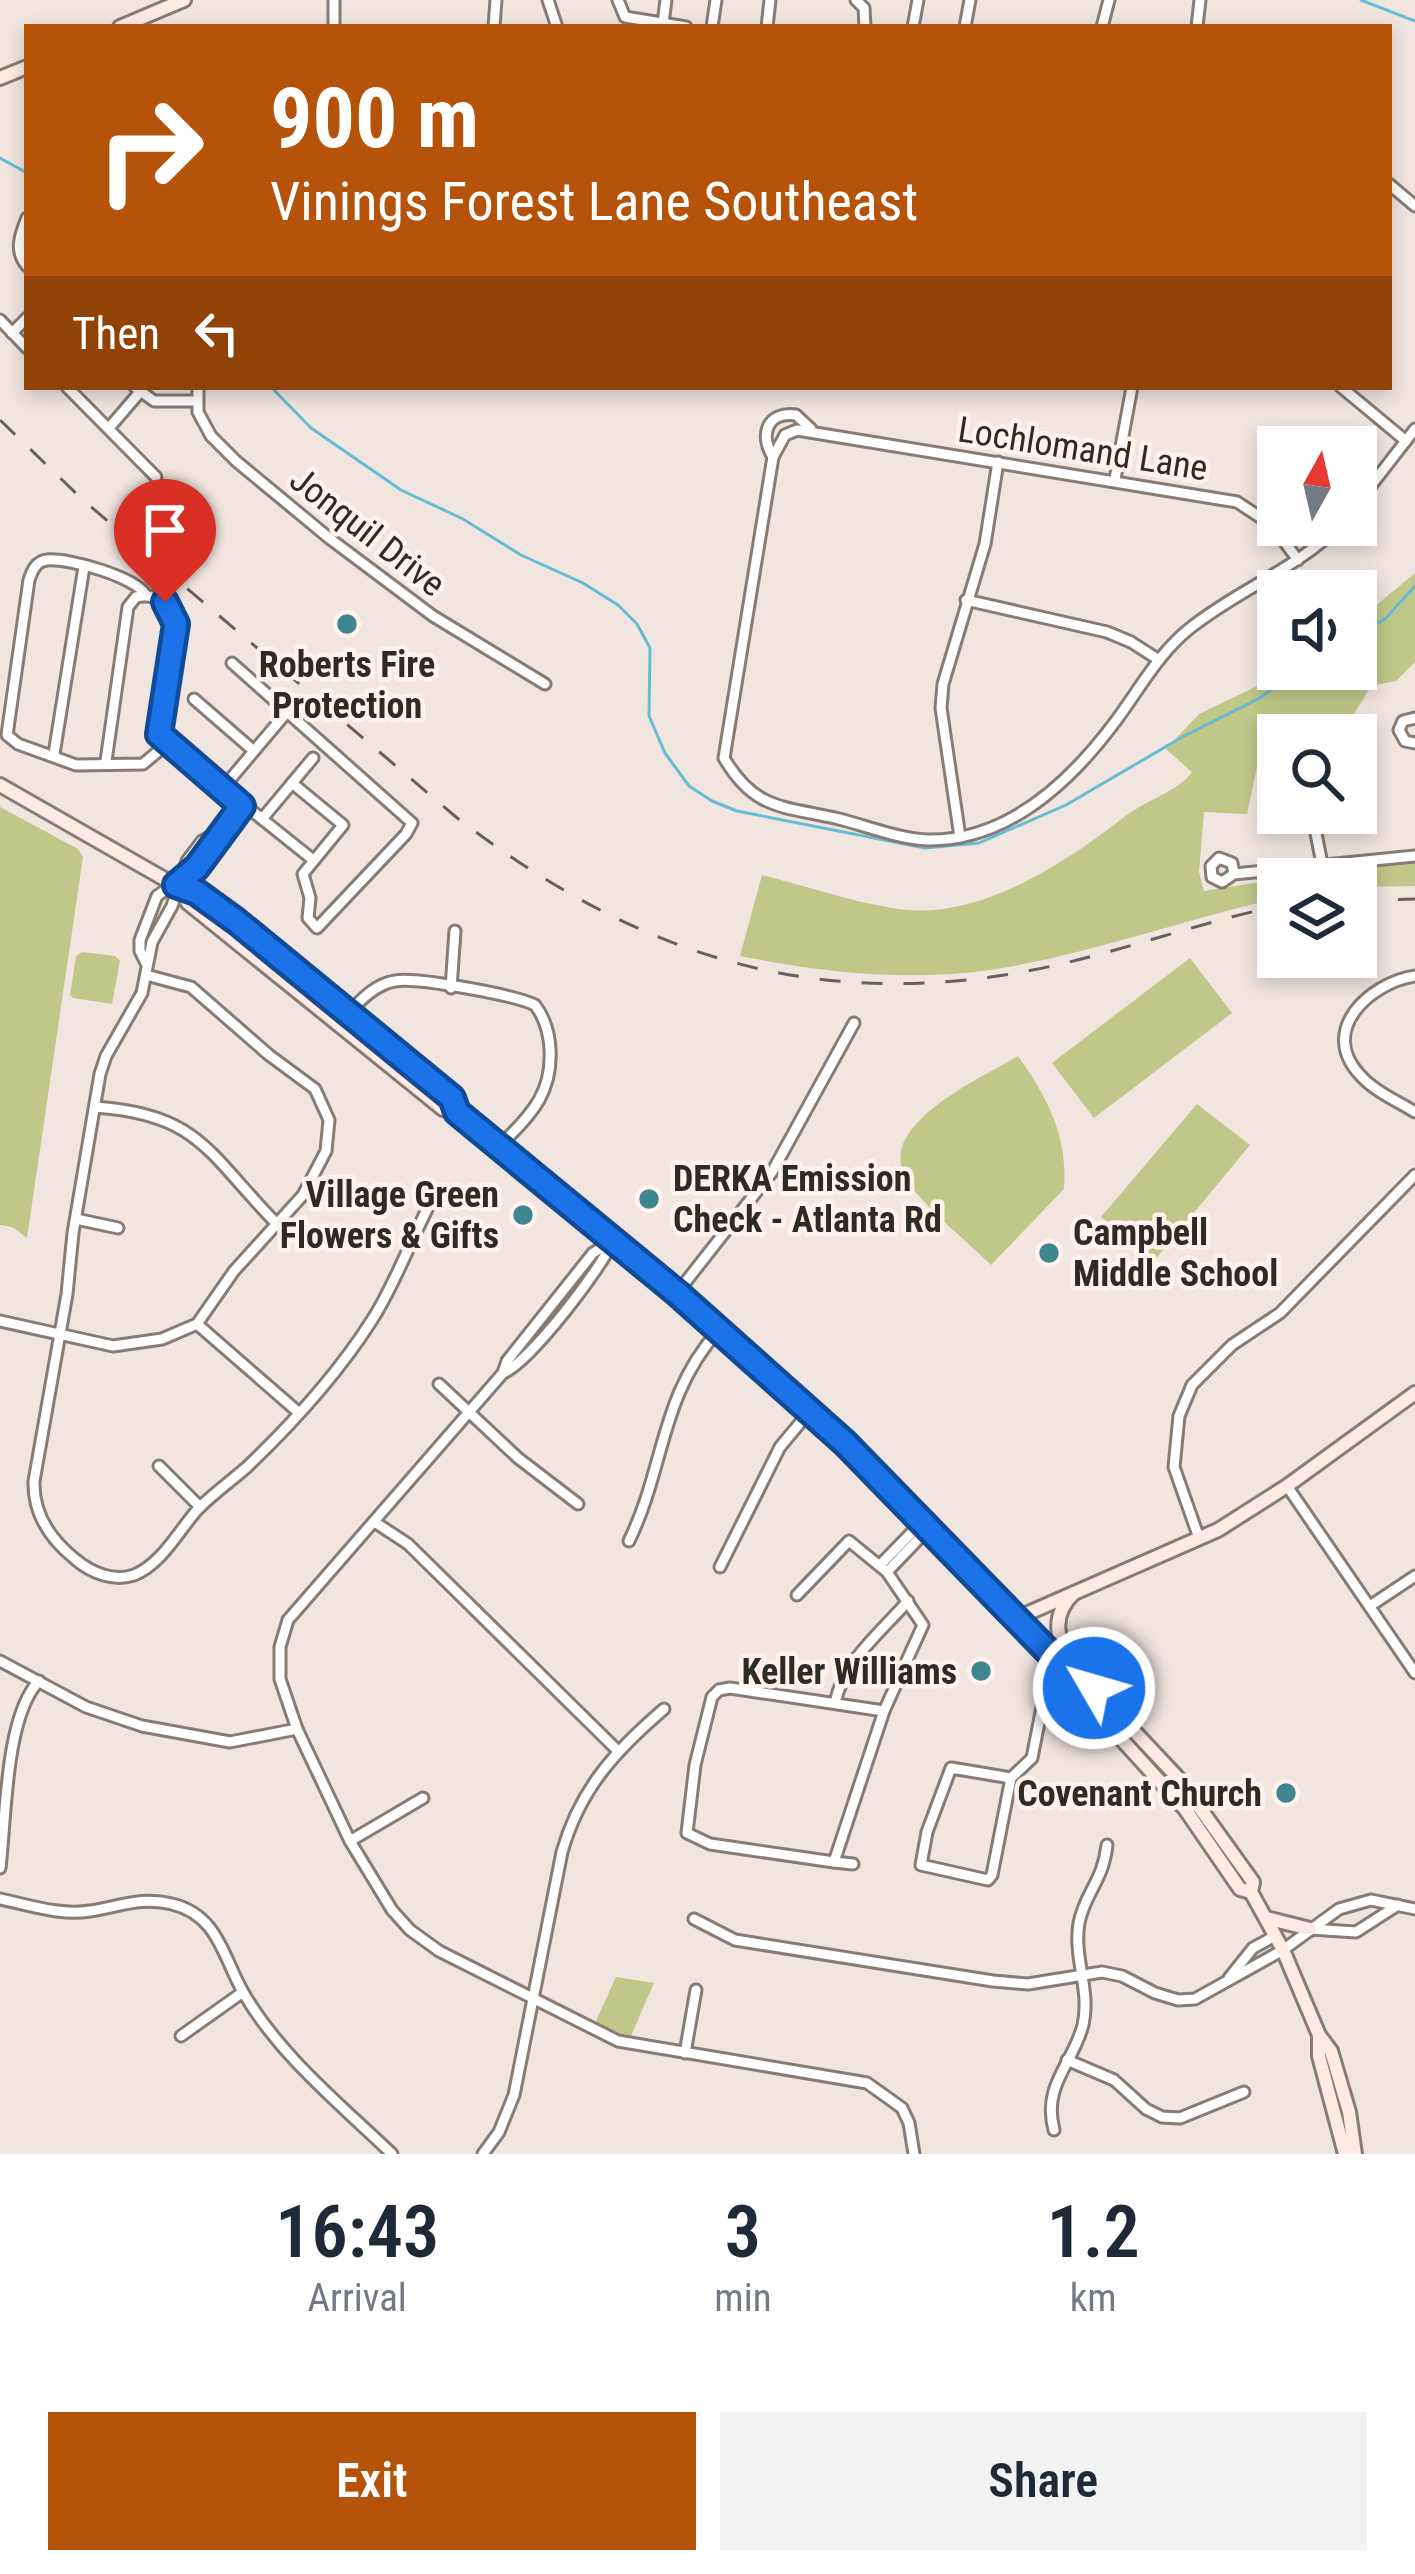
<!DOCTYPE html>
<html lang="en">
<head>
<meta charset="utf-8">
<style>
  body { margin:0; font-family:"Roboto Condensed",sans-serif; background:#f2f2f3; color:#1f2937; height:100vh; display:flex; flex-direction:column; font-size:45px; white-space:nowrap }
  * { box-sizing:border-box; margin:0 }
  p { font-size:39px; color:#747a83 }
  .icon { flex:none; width:66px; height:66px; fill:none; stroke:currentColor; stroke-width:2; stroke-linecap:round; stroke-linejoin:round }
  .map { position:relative; height:2154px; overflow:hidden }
  .panel { display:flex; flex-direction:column; background:#fff; flex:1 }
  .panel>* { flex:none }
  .guide { position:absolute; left:24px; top:24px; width:1368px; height:366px; border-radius:0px; box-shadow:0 6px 18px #0003; background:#b45309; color:#fff; overflow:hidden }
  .needle { width:78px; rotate:8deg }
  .buttons { position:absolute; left:1257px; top:426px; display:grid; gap:24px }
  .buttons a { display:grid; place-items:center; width:120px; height:120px; border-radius:0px; background:#fff; box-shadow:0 6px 18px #0003; font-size:60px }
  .pin { position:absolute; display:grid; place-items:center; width:102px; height:102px; color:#fff; margin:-123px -51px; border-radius:50% 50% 50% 0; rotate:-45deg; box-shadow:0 0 12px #0007 }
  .pin .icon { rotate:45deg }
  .me { position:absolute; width:132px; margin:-66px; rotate:308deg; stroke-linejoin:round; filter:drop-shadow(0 0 9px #0008) }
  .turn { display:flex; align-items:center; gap:42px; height:252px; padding:0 48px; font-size:54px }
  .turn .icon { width:156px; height:156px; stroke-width:2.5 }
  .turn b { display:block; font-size:84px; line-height:102px }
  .then { display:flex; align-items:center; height:114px; padding:0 48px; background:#0003; gap:24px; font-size:45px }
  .eta { display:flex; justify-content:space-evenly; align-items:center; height:204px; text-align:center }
  .eta b { font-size:72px; font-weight:600; line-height:84px }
  .button { display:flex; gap:24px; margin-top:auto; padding:24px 48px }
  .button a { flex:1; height:138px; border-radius:0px; background:#b45309; color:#fff; font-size:48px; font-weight:600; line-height:138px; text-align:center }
  .button a+a { background:#f2f2f3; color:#1f2937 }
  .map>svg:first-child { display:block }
  .green { fill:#c0c889 }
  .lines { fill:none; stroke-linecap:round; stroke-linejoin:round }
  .stream { stroke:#66bdd3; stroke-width:3 }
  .street-casing { stroke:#867b75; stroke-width:15 }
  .secondary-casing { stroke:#867b75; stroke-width:18 }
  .street { stroke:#fff; stroke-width:9 }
  .secondary { stroke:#fee9e5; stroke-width:12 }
  .rail { stroke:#67605d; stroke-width:3; stroke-dasharray:21 21; stroke-linecap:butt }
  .route-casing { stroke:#114b97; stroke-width:30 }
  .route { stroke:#1a73e8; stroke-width:21 }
  .poi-dot { fill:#408691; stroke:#fff2ec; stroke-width:4.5 }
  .labels { text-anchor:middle; stroke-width:9; stroke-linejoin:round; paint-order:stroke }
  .street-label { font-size:36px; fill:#2e2a27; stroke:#fff2ec }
  .poi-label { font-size:36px; font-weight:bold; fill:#2e2a27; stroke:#fff2ec; text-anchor:end }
</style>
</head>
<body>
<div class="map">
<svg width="1415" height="2154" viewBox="0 0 1415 2154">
  <rect width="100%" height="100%" fill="#f1e5df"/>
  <g class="green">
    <path d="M 1415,573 L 1415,662 L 1396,681 L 1371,686 L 1351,719 L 1295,735 L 1278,735 L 1278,746 L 1258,762 L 1247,814 L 1204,812 L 1199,872 L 1204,891 L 1327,871 L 1415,863 L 1415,886 L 1356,887 L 1356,879 L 1278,879 L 1278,898 C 1182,920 1087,955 990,970 C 907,982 821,972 740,956 L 762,875 C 807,886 861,905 907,910 C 983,917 1067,862 1124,817 C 1146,800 1179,791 1192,772 L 1166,749 L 1199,714 L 1293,669 L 1356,669 L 1356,622 Z"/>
    <path d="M 0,807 L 78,849 L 83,857 L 27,1238 L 12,1227 L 0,1225 Z"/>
    <path d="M 82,952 L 115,956 L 120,961 L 112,1004 L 73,998 L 70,995 L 76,956 Z"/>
    <path d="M 1190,958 L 1232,1013 L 1094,1118 L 1052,1063 Z"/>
    <path d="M 1018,1056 C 1048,1098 1068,1137 1064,1189 L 991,1265 C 969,1243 919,1203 905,1177 C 877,1123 984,1077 1018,1056 Z"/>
    <path d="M 1197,1104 L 1250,1145 L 1154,1261 L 1101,1217 Z"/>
    <path d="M 616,1977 L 654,1983 L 630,2038 L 595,2023 Z"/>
  </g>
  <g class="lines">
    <g class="stream">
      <path d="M 1361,0 L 1415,21"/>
      <path d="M 0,158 L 27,173"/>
      <path d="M 271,387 L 311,428 L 401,490 L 463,519 L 521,555 L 583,583 L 618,605 L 637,624 L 650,648 L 649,716 L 665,753 L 689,786 L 712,801 L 737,811 L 925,848 L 979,843 L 1066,805 L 1184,736 L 1258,699 L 1301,669"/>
      <path d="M 1356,635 L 1385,619 L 1415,586"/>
    </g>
    <defs>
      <g id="street">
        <path d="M 548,0 L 557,27"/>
        <path d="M 618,0 L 625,17 L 686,27"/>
        <path d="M 856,0 L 864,8 L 865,27"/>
        <path d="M 663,23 L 666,0"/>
        <path d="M 334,27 L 334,0"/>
        <path d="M 494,27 L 496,0"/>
        <path d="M 712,27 L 716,0"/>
        <path d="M 767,27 L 770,0"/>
        <path d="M 913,27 L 918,0"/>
        <path d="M 965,27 L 970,0"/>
        <path d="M 1102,27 L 1109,0"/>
        <path d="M 1197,27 L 1200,0"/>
        <path d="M 1389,184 L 1415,206"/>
        <path d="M 27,218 C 20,235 14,251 27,266"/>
        <path d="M 0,320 L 27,348"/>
        <path d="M 12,333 L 27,318"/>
        <path d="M 67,387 L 156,477"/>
        <path d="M 135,387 L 154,401 L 197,401"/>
        <path d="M 198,387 L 198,412 L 211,436 L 236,461 L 329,538 L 433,616 L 545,684"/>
        <path d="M 1341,387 L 1406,441"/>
        <path d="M 109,428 L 140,392"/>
        <path d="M 773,457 C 759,435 767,411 796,415 L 811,429"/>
        <path d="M 1115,479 L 1132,387"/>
        <path d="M 1356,505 L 1415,429"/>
        <path d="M 1298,560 L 1272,525 L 1237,502 L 797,430 L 785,435 L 773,457 L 724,758 C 755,811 784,806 839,819 C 867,826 899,839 928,840 C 1008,841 1071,781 1115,722 C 1139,690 1158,654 1189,629 C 1237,590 1297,569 1340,525"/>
        <path d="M 146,595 C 135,577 70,558 47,560 C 36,561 32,571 29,580 L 7,735 L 18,744 L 76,765 L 143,764 L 167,744"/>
        <path d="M 966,600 L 1107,632 L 1131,642 L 1159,660"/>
        <path d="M 232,663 L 412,823 L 406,834 L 317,928 L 308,918 L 310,898 L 303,874 L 343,825 L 292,783"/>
        <path d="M 194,699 L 254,751"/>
        <path d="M 1415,718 L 1403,721 L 1399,730 L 1405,741 L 1415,743"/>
        <path d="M 54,754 L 84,567"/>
        <path d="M 106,761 L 128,607 L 136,597 C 155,593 174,603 176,624 L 159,730 L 161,738 L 312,859"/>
        <path d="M 222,789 L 287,712"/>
        <path d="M 1312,813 L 1322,864"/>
        <path d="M 262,819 L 313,758"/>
        <path d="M 223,830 L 202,841 L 187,861 L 172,906 L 152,942 L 142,993 L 106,1056 L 100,1074 L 73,1233 L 67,1294 L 34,1481 C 33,1514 50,1539 75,1559 C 91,1573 114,1582 134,1575 C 162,1564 179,1530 198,1509 C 213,1494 231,1481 247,1467 C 292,1424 339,1372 372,1320 C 396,1283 412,1236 434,1196"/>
        <path d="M 960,837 L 941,708 L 943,684 L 985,544 L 998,462"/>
        <path d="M 1234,874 L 1232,863 L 1219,858 L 1211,866 L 1212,877 L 1222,882 L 1234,874 L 1415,856"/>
        <path d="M 146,963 L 140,951 L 140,940 L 157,896 L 198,867 L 242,806"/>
        <path d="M 1415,976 C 1370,983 1318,1030 1360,1075 C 1374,1091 1397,1101 1415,1112"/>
        <path d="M 451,988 L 455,931"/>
        <path d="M 349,1013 C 361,999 376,984 395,981 C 416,977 515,995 535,1005 C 554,1030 555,1072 539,1100 C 530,1116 513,1133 499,1146"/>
        <path d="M 95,1107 C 200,1114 209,1155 276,1223"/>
        <path d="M 76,1219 L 118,1228"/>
        <path d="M 613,1241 L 593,1253 L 507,1361 L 503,1373 L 288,1620 L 280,1647 L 280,1679 L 297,1729 L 350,1841 L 392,1910 L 410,1930 L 439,1951 L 618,2041 L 867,2083 L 902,2108 L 909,2123 L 914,2154"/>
        <path d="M 677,1293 L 772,1172 L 854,1023"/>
        <path d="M 0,1321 L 113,1346 L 162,1339 L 197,1324 L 234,1271 L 303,1195 L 326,1151 L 329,1120 L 315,1089 L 269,1055 L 191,987 L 146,975"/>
        <path d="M 197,1324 L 298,1412"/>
        <path d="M 503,1373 C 529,1363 601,1269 613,1241"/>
        <path d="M 439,1384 L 518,1458 L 578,1504"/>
        <path d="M 159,1466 L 200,1507"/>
        <path d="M 1287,1486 L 1415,1673"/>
        <path d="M 376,1523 L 408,1544 L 617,1750"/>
        <path d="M 1199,1538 L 1174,1467 L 1179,1416 L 1192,1385 L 1232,1345 L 1280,1313 L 1415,1175"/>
        <path d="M 629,1541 C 665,1467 660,1396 718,1331"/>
        <path d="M 880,1565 L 923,1521"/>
        <path d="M 720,1567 L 780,1447 L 810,1411"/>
        <path d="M 887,1572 L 930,1527"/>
        <path d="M 797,1595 L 849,1541 L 887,1572 L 923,1625 L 884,1711 L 834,1862 L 853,1864"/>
        <path d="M 1370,1606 L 1415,1576"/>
        <path d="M 0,1661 L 86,1707 L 142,1726 L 230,1742 L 297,1729"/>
        <path d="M 835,1703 C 843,1662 881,1632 908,1601"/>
        <path d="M 951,1768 L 1011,1778 L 992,1875 L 988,1880 L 921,1865 L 927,1832 Z"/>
        <path d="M 1011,1778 L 1032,1758 L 1044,1697 L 1066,1670"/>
        <path d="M 350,1841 L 423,1798"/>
        <path d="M 834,1862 L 710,1844 L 687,1833 L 695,1765 L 712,1697 L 719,1690 L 730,1688 L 884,1711"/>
        <path d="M 0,1868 C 6,1819 5,1716 39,1681"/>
        <path d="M 0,1899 C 29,1905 61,1916 90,1911 C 118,1907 142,1896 172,1904 C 218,1915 223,1957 243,1992 C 279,2055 341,2105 392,2154"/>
        <path d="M 694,1919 L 735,1940 L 993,1981 L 1028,1984 L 1102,1972 L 1122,1976 L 1155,1993 L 1178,2000 L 1195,1999 L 1283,1950 L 1339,1909 L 1371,1900 L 1415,1909"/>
        <path d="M 1310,1929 L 1356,1932 L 1398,1905"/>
        <path d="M 1229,1978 L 1253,1948 L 1275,1936"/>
        <path d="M 181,2036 L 243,1992"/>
        <path d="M 685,2053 L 696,1990"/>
        <path d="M 1067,2060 L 1114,2080 L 1146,2109 L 1162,2117 L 1180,2118 L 1244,2092"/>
        <path d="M 1054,2130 C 1042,2085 1073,2064 1083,2025 C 1091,1990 1073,1958 1079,1923 C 1085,1892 1103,1882 1107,1845"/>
        <path d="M 483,2154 L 499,2132 L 514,2095 L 562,1852 C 580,1789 615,1751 664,1709"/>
      </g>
      <g id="secondary">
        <path d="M 120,27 L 184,0"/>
        <path d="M 0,78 L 27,67"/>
        <path d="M 0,785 L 175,885 L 196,892 L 230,916 L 452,1098 L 457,1111 L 677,1293 L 866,1462 L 1077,1681 L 1082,1696 L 1185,1809 L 1240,1889 L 1251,1892"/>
        <path d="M 176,886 L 188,903 L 443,1109 L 457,1111"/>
        <path d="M 1074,1593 C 1051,1615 1056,1638 1071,1664 L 1179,1779 L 1253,1882 L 1251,1892 L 1283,1950 L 1319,2035 L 1331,2051 L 1349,2112 L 1355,2154"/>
        <path d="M 1017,1618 L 1218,1530 L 1287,1486 L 1415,1393"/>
        <path d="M 1266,1918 L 1310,1929"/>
        <path d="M 1319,2036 L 1319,2056 L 1345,2154"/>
      </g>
    </defs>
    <use href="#street" class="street-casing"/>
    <use href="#secondary" class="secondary-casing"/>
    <use href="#street" class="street"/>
    <use href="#secondary" class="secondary"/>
    <g class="rail">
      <path d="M 0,420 L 83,500 L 456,817 C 625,947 795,1009 1011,974 C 1102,959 1188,925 1278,906"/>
      <path d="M 1356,901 L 1415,899"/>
    </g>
  </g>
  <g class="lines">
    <defs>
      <path id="route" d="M 165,602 L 176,624 L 159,734 L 242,806 L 197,867 L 176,885 L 196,892 L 236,921 L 452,1098 L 457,1112 L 677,1293 L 845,1443 L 1077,1681 L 1094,1688"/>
    </defs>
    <use href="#route" class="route-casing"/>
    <use href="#route" class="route"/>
  </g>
  <g class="poi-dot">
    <circle cx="347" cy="624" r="12"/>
    <circle cx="649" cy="1199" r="12"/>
    <circle cx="523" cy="1215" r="12"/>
    <circle cx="1049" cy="1253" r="12"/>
    <circle cx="981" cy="1671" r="12"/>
    <circle cx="1286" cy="1793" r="12"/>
  </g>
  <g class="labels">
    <g class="street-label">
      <text transform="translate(1083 448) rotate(9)" y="13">Lochlomand Lane</text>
      <text transform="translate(368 531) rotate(38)" y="13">Jonquil Drive</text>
    </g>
    <g class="poi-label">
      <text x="347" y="677" text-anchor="middle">Roberts Fire<tspan x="347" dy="41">Protection</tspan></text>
      <text x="673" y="1191" text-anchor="start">DERKA Emission<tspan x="673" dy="41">Check - Atlanta Rd</tspan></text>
      <text x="499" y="1207">Village Green<tspan x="499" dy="41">Flowers &amp; Gifts</tspan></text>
      <text x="1073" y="1245" text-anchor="start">Campbell<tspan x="1073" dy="41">Middle School</tspan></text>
      <text x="957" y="1684">Keller Williams</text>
      <text x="1262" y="1806">Covenant Church</text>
    </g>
  </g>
</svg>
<div class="buttons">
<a><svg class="needle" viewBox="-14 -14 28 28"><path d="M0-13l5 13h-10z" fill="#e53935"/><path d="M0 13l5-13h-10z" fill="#747a83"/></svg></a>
<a><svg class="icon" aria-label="sound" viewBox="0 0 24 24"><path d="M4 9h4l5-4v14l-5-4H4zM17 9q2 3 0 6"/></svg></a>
<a><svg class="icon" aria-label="search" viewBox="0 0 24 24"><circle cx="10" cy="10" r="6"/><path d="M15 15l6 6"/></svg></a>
<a><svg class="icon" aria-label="layers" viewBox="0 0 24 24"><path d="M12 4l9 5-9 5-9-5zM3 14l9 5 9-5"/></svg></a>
</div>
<div class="pin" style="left:165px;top:602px;background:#d93025"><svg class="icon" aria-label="arrive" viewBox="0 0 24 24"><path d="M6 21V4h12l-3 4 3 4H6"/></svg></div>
<svg class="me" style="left:1094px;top:1688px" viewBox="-20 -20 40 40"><circle r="17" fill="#1a73e8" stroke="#fff" stroke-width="3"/><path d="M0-11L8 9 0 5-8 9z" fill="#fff"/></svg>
<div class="guide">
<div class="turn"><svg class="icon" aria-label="right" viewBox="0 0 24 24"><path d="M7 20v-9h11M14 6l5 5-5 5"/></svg><div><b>900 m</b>Vinings Forest Lane Southeast</div></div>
<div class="then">Then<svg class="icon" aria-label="left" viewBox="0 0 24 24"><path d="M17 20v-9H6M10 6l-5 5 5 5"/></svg></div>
</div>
</div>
<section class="panel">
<div class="eta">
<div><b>16:43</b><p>Arrival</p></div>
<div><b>3</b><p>min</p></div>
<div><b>1.2</b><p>km</p></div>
</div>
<div class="button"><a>Exit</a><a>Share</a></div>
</section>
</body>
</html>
